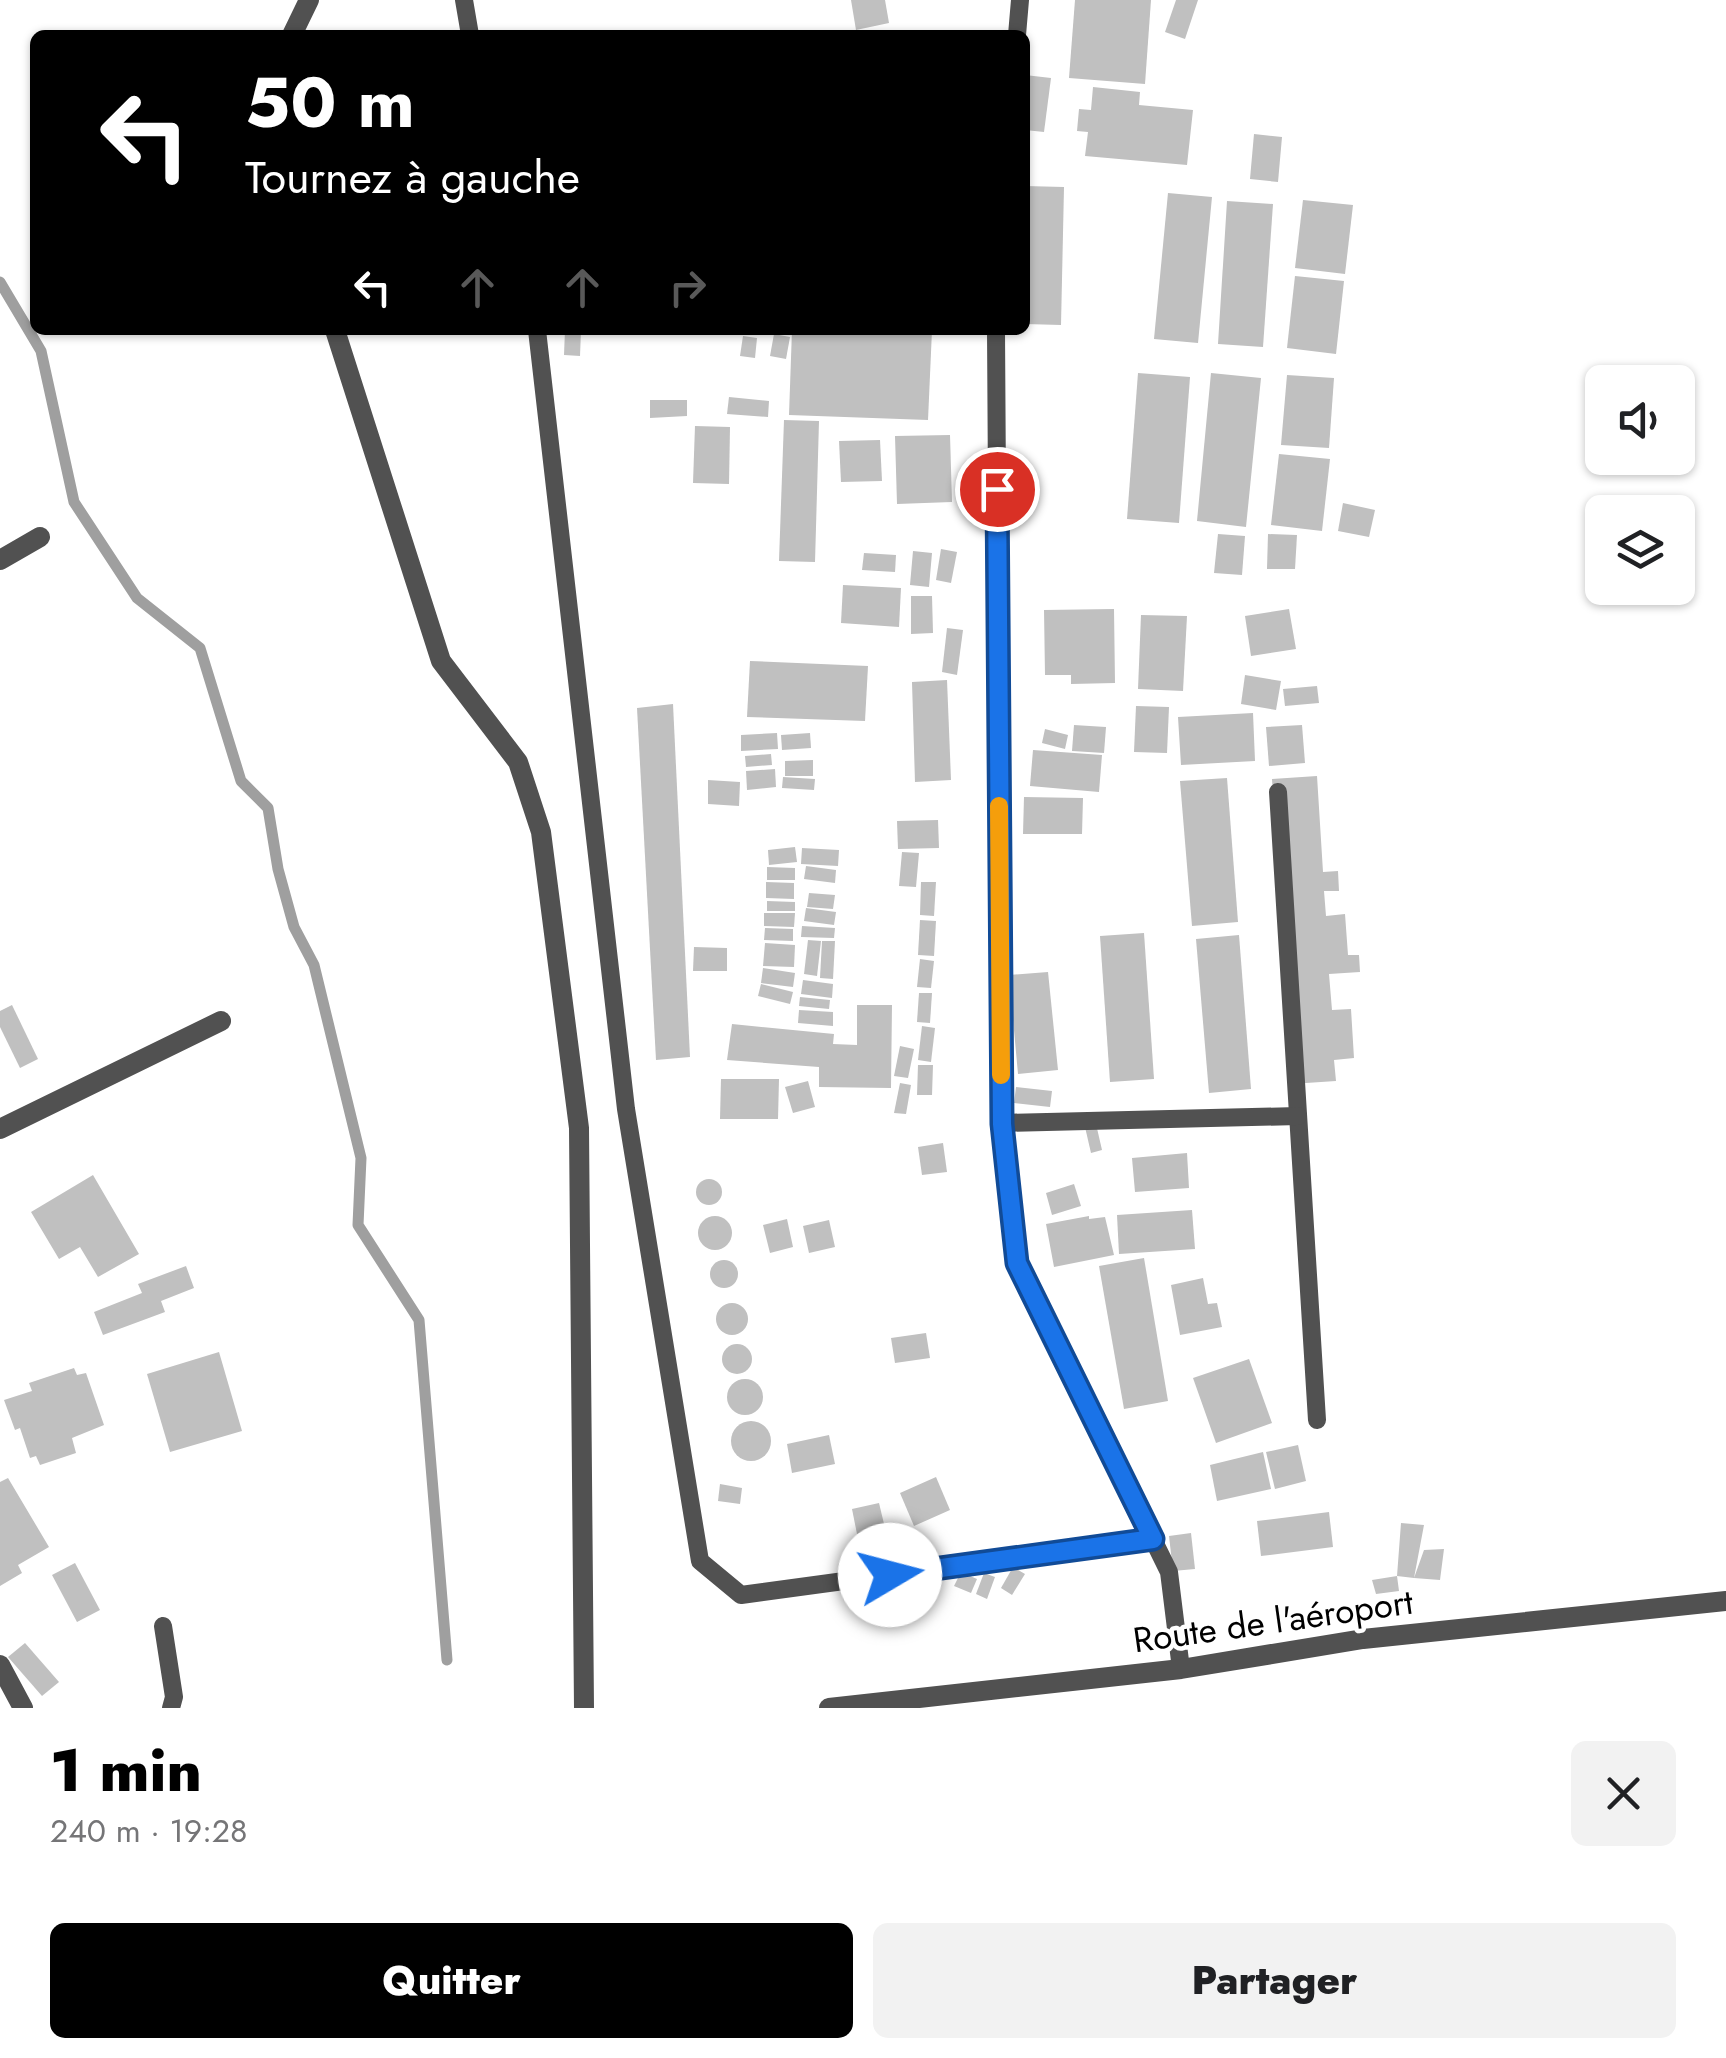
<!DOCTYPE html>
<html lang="fr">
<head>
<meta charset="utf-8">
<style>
  body { margin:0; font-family:Jost,sans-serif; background:#f2f2f2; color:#202124; height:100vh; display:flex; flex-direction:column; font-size:38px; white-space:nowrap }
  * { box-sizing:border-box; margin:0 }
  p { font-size:32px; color:#757577 }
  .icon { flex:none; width:55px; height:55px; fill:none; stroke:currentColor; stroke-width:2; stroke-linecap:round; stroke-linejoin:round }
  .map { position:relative; height:1708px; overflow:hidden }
  .drawer { display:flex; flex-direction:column; background:#fff; flex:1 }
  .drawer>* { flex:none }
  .top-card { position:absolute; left:30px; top:30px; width:1000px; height:305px; border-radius:15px; box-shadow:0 2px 8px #0004; background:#000; color:#fff; overflow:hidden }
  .controls { position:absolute; left:1585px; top:365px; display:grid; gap:20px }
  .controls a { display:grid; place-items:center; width:110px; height:110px; border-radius:15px; background:#fff; box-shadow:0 2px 8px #0004; font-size:50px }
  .pin { position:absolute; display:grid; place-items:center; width:85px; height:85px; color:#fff; margin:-42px; border:5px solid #fff; border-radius:50%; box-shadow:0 2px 10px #0007 }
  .me { position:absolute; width:110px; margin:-55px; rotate:82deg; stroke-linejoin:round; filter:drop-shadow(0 0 8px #0008) }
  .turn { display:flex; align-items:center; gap:35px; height:210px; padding:0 50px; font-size:45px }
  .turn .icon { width:130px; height:130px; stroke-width:2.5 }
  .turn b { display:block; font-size:70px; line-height:85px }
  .lanes { display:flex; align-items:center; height:95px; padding:0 50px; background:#0003; justify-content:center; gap:50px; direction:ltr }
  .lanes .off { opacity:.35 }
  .round { display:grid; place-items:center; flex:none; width:105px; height:105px; border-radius:15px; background:#f2f2f2 }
  .headline { display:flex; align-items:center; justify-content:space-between; height:170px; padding:0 50px }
  h1 { font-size:60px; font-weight:800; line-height:75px; color:#000 }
  .primary-button { display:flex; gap:20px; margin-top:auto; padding:20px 50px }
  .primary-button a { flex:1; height:115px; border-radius:15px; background:#000; color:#fff; font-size:40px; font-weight:800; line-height:115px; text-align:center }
  .primary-button a+a { background:#f2f2f2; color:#202124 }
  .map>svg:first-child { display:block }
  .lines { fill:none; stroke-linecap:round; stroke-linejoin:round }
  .stream { stroke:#9f9f9f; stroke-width:11 }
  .building { fill:#c0c0c0 }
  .service { stroke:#515151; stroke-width:18 }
  .minor { stroke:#515151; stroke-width:20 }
  .tertiary { stroke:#515151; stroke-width:20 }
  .route-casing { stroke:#114b97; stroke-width:25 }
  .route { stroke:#1a73e8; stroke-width:18 }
  .slow { stroke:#f59e0b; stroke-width:18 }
  .labels { text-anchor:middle; stroke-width:9; stroke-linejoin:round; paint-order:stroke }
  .street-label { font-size:35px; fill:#000; stroke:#fff }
</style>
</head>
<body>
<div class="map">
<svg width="1726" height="1708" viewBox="0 0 1726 1708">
  <rect width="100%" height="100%" fill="#fff"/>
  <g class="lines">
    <path class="stream" d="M 0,282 L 41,351 L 74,502 L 137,598 L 200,648 L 241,781 L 268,808 L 278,869 L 294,927 L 314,965 L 361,1158 L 358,1225 L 419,1320 L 447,1660"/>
  </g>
  <g class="building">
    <path d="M 851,0 L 885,0 L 889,23 L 856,30 Z"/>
    <path d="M 1075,0 L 1151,0 L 1145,84 L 1069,78 Z"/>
    <path d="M 1176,0 L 1198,0 L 1185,39 L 1165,32 Z"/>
    <path d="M 1025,75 L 1051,78 L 1044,132 L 1025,130 Z"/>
    <path d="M 1093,87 L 1140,92 L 1139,105 L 1193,110 L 1187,165 L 1085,156 L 1088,132 L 1077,131 L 1079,109 L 1091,110 Z"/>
    <path d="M 1254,134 L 1282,137 L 1278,182 L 1250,179 Z"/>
    <path d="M 1025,186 L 1064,187 L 1061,325 L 1025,324 Z"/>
    <path d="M 1168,193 L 1212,197 L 1198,343 L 1154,339 Z"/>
    <path d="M 1303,200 L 1353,205 L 1345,274 L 1295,268 Z"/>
    <path d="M 1227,201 L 1273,204 L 1263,347 L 1218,344 Z"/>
    <path d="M 1295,276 L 1344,281 L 1336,354 L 1287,348 Z"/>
    <path d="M 565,330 L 581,330 L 580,356 L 564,355 Z"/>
    <path d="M 792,330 L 932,330 L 928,420 L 789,415 Z"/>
    <path d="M 774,334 L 790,337 L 786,359 L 770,356 Z"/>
    <path d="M 743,336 L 757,338 L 755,358 L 740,356 Z"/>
    <path d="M 1138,373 L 1190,377 L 1179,523 L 1127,519 Z"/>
    <path d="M 1211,373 L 1261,378 L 1246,527 L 1197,521 Z"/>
    <path d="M 1287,375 L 1334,378 L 1329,448 L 1281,445 Z"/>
    <path d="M 729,397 L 769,401 L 768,417 L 727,414 Z"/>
    <path d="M 650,400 L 687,400 L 687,416 L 650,418 Z"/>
    <path d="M 784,420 L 819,421 L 815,562 L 779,561 Z"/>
    <path d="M 695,426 L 730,427 L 729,484 L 693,483 Z"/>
    <path d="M 950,435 L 952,502 L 897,504 L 895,436 Z"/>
    <path d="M 880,440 L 882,481 L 841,482 L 839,441 Z"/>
    <path d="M 1279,454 L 1330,459 L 1322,531 L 1271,525 Z"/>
    <path d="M 1343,503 L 1375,510 L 1369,537 L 1338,531 Z"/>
    <path d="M 1218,534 L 1245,536 L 1242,575 L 1214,573 Z"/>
    <path d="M 1268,534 L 1297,535 L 1295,569 L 1267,569 Z"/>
    <path d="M 941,549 L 957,552 L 951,583 L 936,580 Z"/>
    <path d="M 913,551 L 932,553 L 929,587 L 910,585 Z"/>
    <path d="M 864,553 L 896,555 L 895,572 L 862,570 Z"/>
    <path d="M 843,585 L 901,588 L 899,627 L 841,623 Z"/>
    <path d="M 911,596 L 932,596 L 933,633 L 911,634 Z"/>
    <path d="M 1114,609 L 1115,683 L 1071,684 L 1071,675 L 1045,675 L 1044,610 Z"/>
    <path d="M 1289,609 L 1296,649 L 1251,656 L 1245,616 Z"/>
    <path d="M 1141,615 L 1187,616 L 1183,691 L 1138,689 Z"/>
    <path d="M 947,628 L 963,630 L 957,675 L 942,672 Z"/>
    <path d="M 750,661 L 868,666 L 865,721 L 747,717 Z"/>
    <path d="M 1245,675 L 1281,681 L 1276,710 L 1241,704 Z"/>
    <path d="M 947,680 L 951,780 L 915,782 L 912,682 Z"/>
    <path d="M 1317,686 L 1319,703 L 1285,706 L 1283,689 Z"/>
    <path d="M 673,704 L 690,1057 L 656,1060 L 637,708 Z"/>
    <path d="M 1136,706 L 1169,707 L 1167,753 L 1134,752 Z"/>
    <path d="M 1253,713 L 1255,761 L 1181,765 L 1178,717 Z"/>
    <path d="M 1074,725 L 1106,727 L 1104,753 L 1072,751 Z"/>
    <path d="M 1302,725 L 1305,763 L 1269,766 L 1266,727 Z"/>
    <path d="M 1045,729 L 1068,735 L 1065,749 L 1042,743 Z"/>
    <path d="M 777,733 L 778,749 L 741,751 L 741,735 Z"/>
    <path d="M 810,733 L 811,748 L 782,750 L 781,735 Z"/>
    <path d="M 1033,750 L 1102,755 L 1099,792 L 1030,786 Z"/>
    <path d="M 771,754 L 772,765 L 746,767 L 745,756 Z"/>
    <path d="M 813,760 L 813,776 L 785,776 L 785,761 Z"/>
    <path d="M 775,769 L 776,787 L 747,790 L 746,771 Z"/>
    <path d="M 1317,776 L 1323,872 L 1338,871 L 1339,891 L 1324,891 L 1326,916 L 1345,914 L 1348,955 L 1359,955 L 1360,972 L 1329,974 L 1332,1010 L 1351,1009 L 1354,1058 L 1334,1060 L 1336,1081 L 1291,1084 L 1272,779 Z"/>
    <path d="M 783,777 L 815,779 L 814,790 L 782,788 Z"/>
    <path d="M 1227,778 L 1238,922 L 1192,926 L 1180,781 Z"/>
    <path d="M 708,780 L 740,782 L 739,806 L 708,804 Z"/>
    <path d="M 1024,797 L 1083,798 L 1082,834 L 1023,834 Z"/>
    <path d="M 938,820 L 939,848 L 898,849 L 897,821 Z"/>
    <path d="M 795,847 L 797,862 L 769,865 L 768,850 Z"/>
    <path d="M 802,848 L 839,850 L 838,866 L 801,864 Z"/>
    <path d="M 902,852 L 919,853 L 916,887 L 899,886 Z"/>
    <path d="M 806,866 L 836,870 L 835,883 L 804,879 Z"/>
    <path d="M 767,867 L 795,868 L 795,880 L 767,880 Z"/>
    <path d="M 766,882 L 794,883 L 794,899 L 766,898 Z"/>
    <path d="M 921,882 L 936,882 L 934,916 L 920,915 Z"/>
    <path d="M 809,893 L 835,895 L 833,909 L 807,907 Z"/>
    <path d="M 767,901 L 795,902 L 795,911 L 767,911 Z"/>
    <path d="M 806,908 L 836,912 L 834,925 L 804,921 Z"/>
    <path d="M 764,913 L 795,913 L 794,927 L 764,926 Z"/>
    <path d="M 920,920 L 936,921 L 934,956 L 918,955 Z"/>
    <path d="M 802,926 L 835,928 L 834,938 L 801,937 Z"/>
    <path d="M 765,928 L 793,929 L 793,941 L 764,940 Z"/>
    <path d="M 1144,933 L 1154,1079 L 1110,1082 L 1100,936 Z"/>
    <path d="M 1239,935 L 1251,1089 L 1209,1093 L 1196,939 Z"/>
    <path d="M 808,940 L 821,941 L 817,976 L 804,974 Z"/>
    <path d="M 822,941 L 835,941 L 833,979 L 820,978 Z"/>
    <path d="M 765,943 L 795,945 L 794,967 L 763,966 Z"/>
    <path d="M 694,947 L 727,948 L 727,971 L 693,971 Z"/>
    <path d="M 920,959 L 934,961 L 931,988 L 917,987 Z"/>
    <path d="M 763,968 L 795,973 L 793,987 L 761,983 Z"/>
    <path d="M 1048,972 L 1058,1070 L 1018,1074 L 1009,975 Z"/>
    <path d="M 803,980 L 833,984 L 832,998 L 801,994 Z"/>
    <path d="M 761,984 L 793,992 L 790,1004 L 758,996 Z"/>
    <path d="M 919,993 L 932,993 L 930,1023 L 917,1022 Z"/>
    <path d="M 800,997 L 830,1000 L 829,1009 L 799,1006 Z"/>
    <path d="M 12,1005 L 38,1059 L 20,1068 L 0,1027 L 0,1011 Z"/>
    <path d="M 857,1005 L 892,1005 L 891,1088 L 819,1087 L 819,1067 L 727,1060 L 732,1024 L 834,1034 L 833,1044 L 857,1045 Z"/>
    <path d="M 799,1010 L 833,1012 L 833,1026 L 798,1023 Z"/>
    <path d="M 922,1026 L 935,1028 L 931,1062 L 918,1060 Z"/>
    <path d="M 900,1046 L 914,1049 L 908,1078 L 894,1076 Z"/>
    <path d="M 918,1065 L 933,1065 L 932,1095 L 917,1095 Z"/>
    <path d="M 721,1079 L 779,1079 L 778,1119 L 720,1119 Z"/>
    <path d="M 808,1081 L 815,1107 L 793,1113 L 785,1087 Z"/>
    <path d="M 900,1083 L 911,1085 L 906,1114 L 894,1113 Z"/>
    <path d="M 1016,1087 L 1052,1091 L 1050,1107 L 1014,1103 Z"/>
    <path d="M 1096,1124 L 1102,1150 L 1091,1153 L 1085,1127 Z"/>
    <path d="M 943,1143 L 947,1172 L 922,1175 L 918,1147 Z"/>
    <path d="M 1187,1153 L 1189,1188 L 1135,1192 L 1132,1158 Z"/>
    <path d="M 93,1175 L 139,1254 L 98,1277 L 80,1247 L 59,1259 L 31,1212 Z"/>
    <circle cx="709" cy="1192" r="13"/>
    <path d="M 1074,1184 L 1081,1206 L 1052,1215 L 1046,1193 Z"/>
    <path d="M 1192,1210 L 1195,1249 L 1119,1254 L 1117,1215 Z"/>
    <circle cx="715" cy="1233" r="17"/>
    <path d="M 1089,1216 L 1089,1219 L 1105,1217 L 1114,1255 L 1054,1267 L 1046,1224 Z"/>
    <path d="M 787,1219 L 793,1247 L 770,1253 L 763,1225 Z"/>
    <path d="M 829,1220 L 835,1247 L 809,1253 L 803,1226 Z"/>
    <path d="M 1144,1258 L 1168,1401 L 1124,1409 L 1099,1266 Z"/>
    <circle cx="724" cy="1274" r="14"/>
    <path d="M 186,1266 L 194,1288 L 161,1301 L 165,1312 L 103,1335 L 94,1312 L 142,1293 L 138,1284 Z"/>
    <path d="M 1203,1278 L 1208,1304 L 1217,1303 L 1222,1327 L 1180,1335 L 1171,1285 Z"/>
    <circle cx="732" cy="1319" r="16"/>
    <path d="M 926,1333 L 930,1358 L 895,1363 L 891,1338 Z"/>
    <circle cx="737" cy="1359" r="15"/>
    <path d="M 219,1352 L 242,1431 L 170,1452 L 147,1374 Z"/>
    <path d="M 1249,1359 L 1272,1423 L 1216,1443 L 1193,1378 Z"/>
    <path d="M 74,1368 L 77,1375 L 86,1373 L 104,1425 L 72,1438 L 76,1453 L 40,1465 L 36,1456 L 30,1458 L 20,1428 L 15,1430 L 4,1400 L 32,1391 L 29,1383 Z"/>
    <circle cx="745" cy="1397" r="18"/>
    <circle cx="751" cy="1441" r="20"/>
    <path d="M 829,1435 L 835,1464 L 792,1473 L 787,1444 Z"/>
    <path d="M 1298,1445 L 1306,1481 L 1275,1489 L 1266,1452 Z"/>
    <path d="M 1263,1452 L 1271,1489 L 1217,1501 L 1210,1465 Z"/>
    <path d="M 936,1477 L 950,1510 L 914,1526 L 900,1493 Z"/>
    <path d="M 8,1478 L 49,1547 L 18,1565 L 22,1573 L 0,1586 L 0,1482 Z"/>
    <path d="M 720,1484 L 742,1488 L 740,1504 L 718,1501 Z"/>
    <path d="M 879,1503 L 885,1528 L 857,1534 L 852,1509 Z"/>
    <path d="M 1329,1512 L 1333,1547 L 1261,1556 L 1257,1521 Z"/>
    <path d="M 1401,1523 L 1424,1525 L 1414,1578 L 1424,1550 L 1444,1549 L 1440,1580 L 1414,1578 L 1397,1576 L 1399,1591 L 1376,1594 L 1372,1580 L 1397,1576 Z"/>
    <path d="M 1191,1533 L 1195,1569 L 1173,1571 L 1169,1536 Z"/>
    <path d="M 75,1563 L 100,1610 L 77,1622 L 52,1575 Z"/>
    <path d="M 1013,1567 L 1025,1574 L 1012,1595 L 1001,1588 Z"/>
    <path d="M 961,1572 L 977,1579 L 971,1593 L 954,1586 Z"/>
    <path d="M 984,1573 L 995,1577 L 987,1599 L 976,1594 Z"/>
    <path d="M 25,1643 L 59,1682 L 42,1696 L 8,1657 Z"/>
  </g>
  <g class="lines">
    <g class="service">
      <path d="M 464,0 L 470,35"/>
      <path d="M 1017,35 L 1020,0"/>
      <path d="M 537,330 L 626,1109 L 700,1561 L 741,1595 L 1153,1539"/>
      <path d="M 996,330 L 1001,1123 L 1017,1263 L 1169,1572 L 1181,1669"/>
      <path d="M 1278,792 L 1317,1420"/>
      <path d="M 1001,1123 L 1298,1116"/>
      <path d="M 163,1626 L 174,1697 L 171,1708"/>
    </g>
    <g class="minor">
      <path d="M 292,35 L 309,0"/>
      <path d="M 335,330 L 441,661 L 518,762 L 541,832 L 579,1128 L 584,1708"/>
      <path d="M 0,560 L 40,537"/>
      <path d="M 0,1129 L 221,1021"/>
      <path d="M 0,1665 L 23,1708"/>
    </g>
    <path class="tertiary" d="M 829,1708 L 1181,1669 L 1363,1639 L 1726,1601"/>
  </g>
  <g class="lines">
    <defs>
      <path id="route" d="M 890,1575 L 1153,1539 L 1017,1263 L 1002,1124 L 997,489"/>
    </defs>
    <use href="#route" class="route-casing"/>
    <use href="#route" class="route"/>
    <path class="slow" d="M 999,806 L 1001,1075"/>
  </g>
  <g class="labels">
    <g class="street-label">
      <text transform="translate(1273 1621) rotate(-8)" y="12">Route de l'aéroport</text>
    </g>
  </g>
</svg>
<div class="controls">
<a><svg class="icon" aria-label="sound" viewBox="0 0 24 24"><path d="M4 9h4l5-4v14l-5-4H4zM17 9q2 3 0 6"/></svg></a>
<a><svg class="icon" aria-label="layers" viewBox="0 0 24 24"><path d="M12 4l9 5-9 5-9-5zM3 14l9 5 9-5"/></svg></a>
</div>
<div class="pin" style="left:997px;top:489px;background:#d93025"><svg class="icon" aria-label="arrive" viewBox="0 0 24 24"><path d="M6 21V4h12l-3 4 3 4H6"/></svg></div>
<svg class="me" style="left:890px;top:1575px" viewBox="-20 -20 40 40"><circle r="19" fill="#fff"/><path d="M0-13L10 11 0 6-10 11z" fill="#1a73e8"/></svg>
<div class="top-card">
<div class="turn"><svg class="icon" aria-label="left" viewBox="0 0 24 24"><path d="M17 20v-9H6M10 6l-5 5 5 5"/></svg><div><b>50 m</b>Tournez à gauche</div></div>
<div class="lanes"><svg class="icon" aria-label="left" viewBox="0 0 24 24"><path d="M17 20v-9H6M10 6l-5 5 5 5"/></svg><svg class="icon off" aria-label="ahead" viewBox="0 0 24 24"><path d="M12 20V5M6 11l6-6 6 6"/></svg><svg class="icon off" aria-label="ahead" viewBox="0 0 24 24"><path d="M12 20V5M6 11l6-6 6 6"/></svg><svg class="icon off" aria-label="right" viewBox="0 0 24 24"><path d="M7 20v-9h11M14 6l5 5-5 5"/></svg></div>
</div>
</div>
<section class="drawer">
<div class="headline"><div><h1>1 min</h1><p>240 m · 19:28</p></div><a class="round"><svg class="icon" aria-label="close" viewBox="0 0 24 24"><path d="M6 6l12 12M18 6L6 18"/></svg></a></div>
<div class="primary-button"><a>Quitter</a><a>Partager</a></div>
</section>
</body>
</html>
